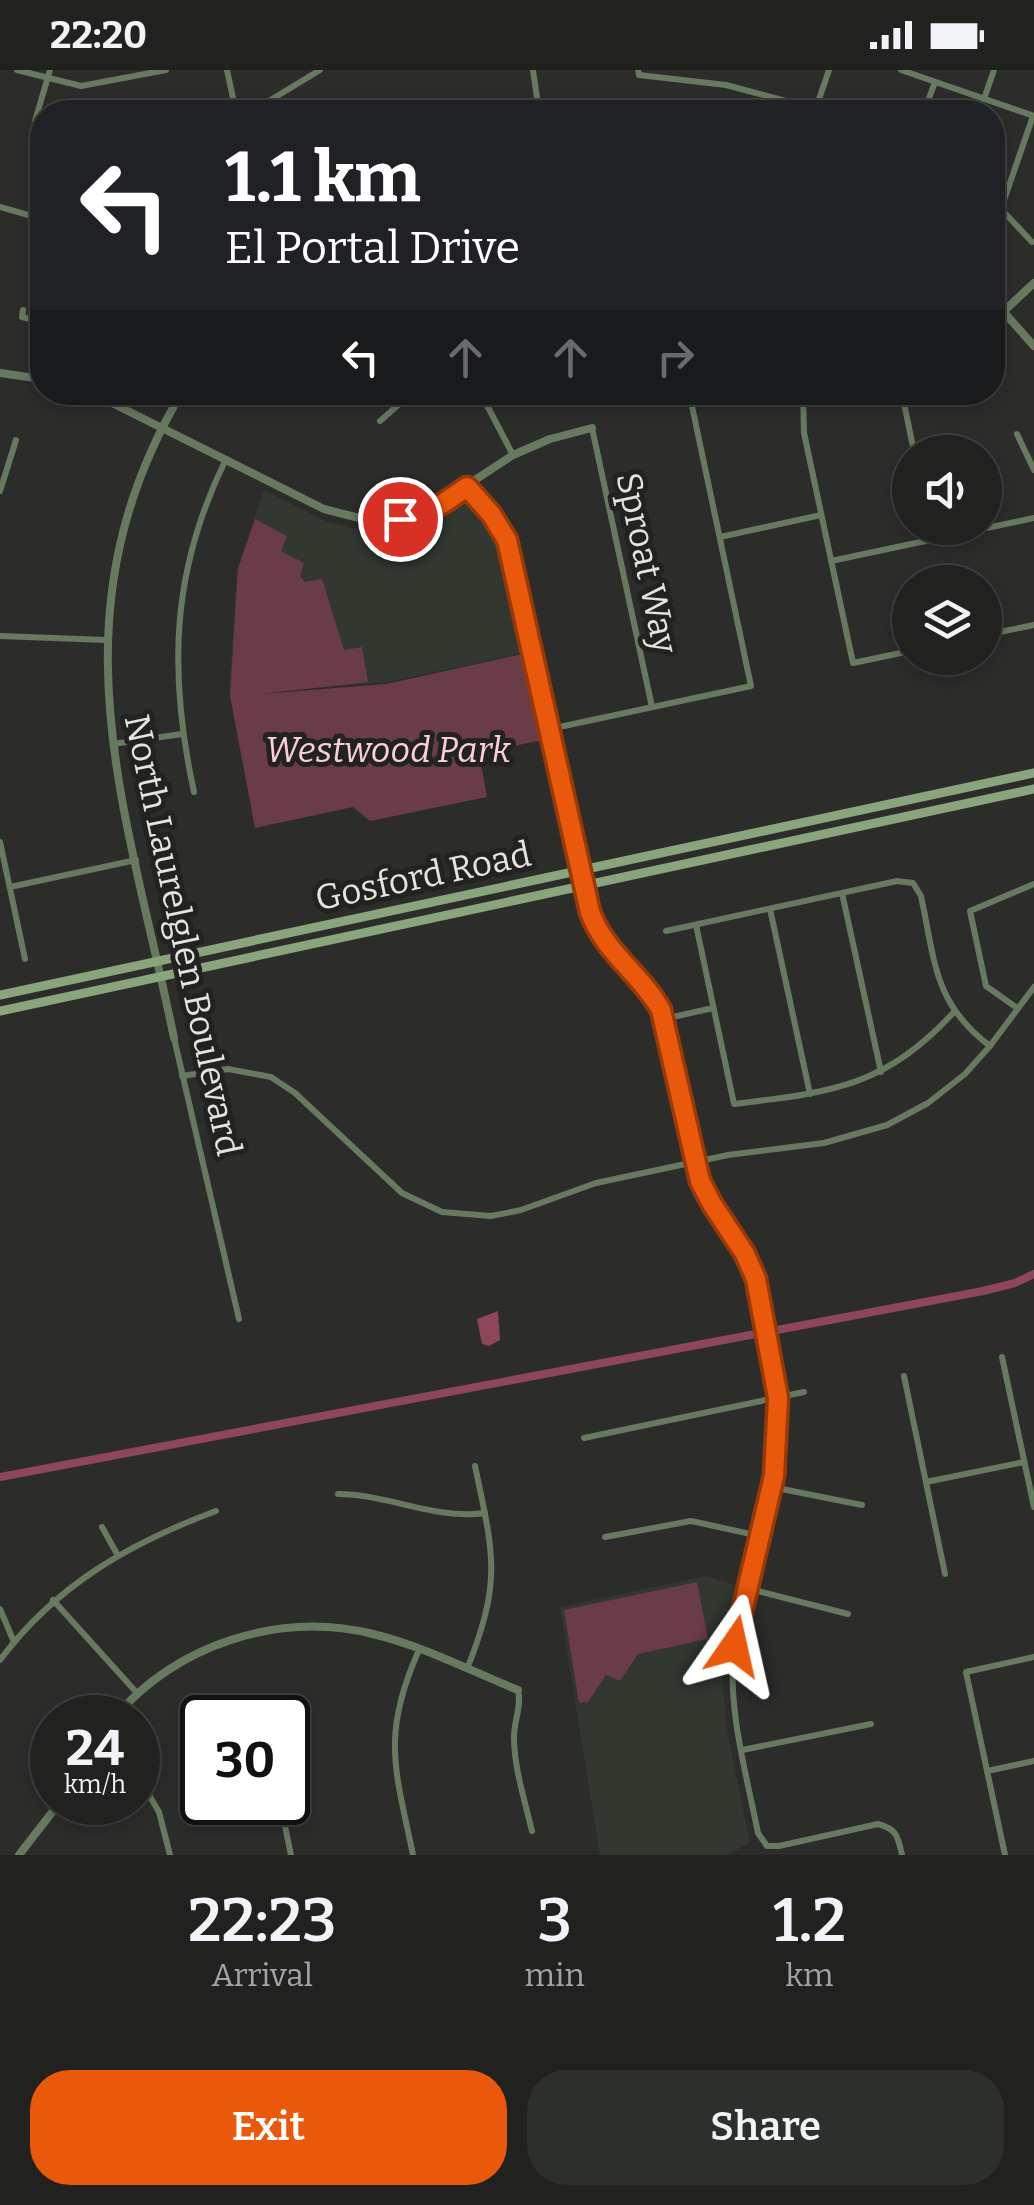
<!DOCTYPE html>
<html lang="en">
<head>
<meta charset="utf-8">
<style>
  body { margin:0; font-family:Bitter,serif; background:#2d2f2d; color:#f1f3f6; height:100vh; display:flex; flex-direction:column; font-size:38px; white-space:nowrap }
  * { box-sizing:border-box; margin:0 }
  p { font-size:32px; color:#a2a4a5 }
  .icon { flex:none; width:55px; height:55px; fill:none; stroke:currentColor; stroke-width:2; stroke-linecap:round; stroke-linejoin:round }
  .map { position:relative; height:1785px; overflow:hidden }
  .sheet { display:flex; flex-direction:column; background:#212220; flex:1 }
  .sheet>* { flex:none }
  .guide { position:absolute; left:30px; top:30px; width:975px; height:305px; border-radius:40px; box-shadow:0 5px 15px #0003,0 0 0 2px #3e3f3e; background:#202124; color:#fff; overflow:hidden }
  .tools { position:absolute; left:892px; top:365px; display:grid; gap:20px }
  .tools a { display:grid; place-items:center; width:110px; height:110px; border-radius:50%; background:#212220; box-shadow:0 5px 15px #0003,0 0 0 2px #3e3f3e; font-size:50px }
  .speed { position:absolute; left:30px; top:1625px; display:flex; gap:20px; font-size:50px; font-weight:700; text-align:center }
  .speed>* { display:grid; place-content:center; width:130px; height:130px; border-radius:50%; background:#212220; box-shadow:0 5px 15px #0003,0 0 0 2px #3e3f3e; line-height:1 }
  .speed small { font-size:25px; font-weight:400 }
  .speed .limit { border:5px solid #111; border-radius:15px; background:#fff; color:#111 }
  .pin { position:absolute; display:grid; place-items:center; width:85px; height:85px; color:#fff; margin:-42px; border:5px solid #fff; border-radius:50%; box-shadow:0 2px 10px #0007 }
  .me { position:absolute; width:110px; margin:-55px; rotate:11deg; stroke-linejoin:round; filter:drop-shadow(0 0 8px #0008) }
  .turn { display:flex; align-items:center; gap:35px; height:210px; padding:0 30px; font-size:45px }
  .turn .icon { width:130px; height:130px; stroke-width:2.5 }
  .turn b { display:block; font-size:70px; line-height:85px }
  .lanes { display:flex; align-items:center; height:95px; padding:0 30px; background:#0003; justify-content:center; gap:50px; direction:ltr }
  .lanes .off { opacity:.35 }
  .eta { display:flex; justify-content:space-evenly; align-items:center; height:170px; text-align:center }
  .eta b { font-size:60px; font-weight:600; line-height:70px }
  .button { display:flex; gap:20px; margin-top:auto; padding:20px 30px }
  .button a { flex:1; height:115px; border-radius:40px; background:#ea580c; color:#fff; font-size:40px; font-weight:600; line-height:115px; text-align:center }
  .button a+a { background:#2d2f2d; color:#f1f3f6 }
  .status { display:flex; justify-content:space-between; align-items:center; height:70px; padding:0 50px; background:#212220; direction:ltr }
  .status svg { height:28px; fill:currentColor }
  .map>svg:first-child { display:block }
  .built { fill:#323730 }
  .green { fill:#693c47 }
  .water { fill:#8e4659 }
  .lines { fill:none; stroke-linecap:round; stroke-linejoin:round }
  .canal { stroke:#8e4659; stroke-width:8 }
  .minor { stroke:#677a60; stroke-width:6 }
  .tertiary { stroke:#677a60; stroke-width:8 }
  .secondary { stroke:#88a57c; stroke-width:9 }
  .route-casing { stroke:#983908; stroke-width:25 }
  .route { stroke:#ea580c; stroke-width:18 }
  .labels { text-anchor:middle; stroke-width:10; stroke-linejoin:round; paint-order:stroke }
  .street-label { font-size:35px; fill:#e4e5e3; stroke:#222321 }
  .park-label { font-size:35px; font-style:italic; fill:#fbcfd8; stroke:#222321 }
</style>
</head>
<body>
<div class="status"><b>22:20</b><svg viewBox="0 0 49 12"><path d="M0 12V9h3v3zM5 12V6h3v6zM10 12V3h3v9zM15 12V0h3v12zM26 1h20v11H26zM47 4h2v5h-2z"/></svg></div>
<div class="map">
<svg width="1034" height="1785" viewBox="0 0 1034 1785">
  <rect width="100%" height="100%" fill="#2c2d2b"/>
  <g class="built">
    <path d="M 264,420 L 328,452 L 352,458 L 388,460 L 425,453 L 466,433 L 470,435 L 497,474 L 524,583 L 387,612 L 229,626 L 237,499 Z"/>
    <path d="M 706,1506 L 736,1515 L 722,1578 L 722,1604 L 726,1654 L 750,1773 L 726,1785 L 600,1785 L 560,1537 Z"/>
  </g>
  <g class="green">
    <path d="M 255,449 L 287,466 L 281,481 L 304,493 L 300,506 L 305,512 L 322,509 L 344,580 L 362,577 L 368,612 L 261,624 L 386,614 L 523,584 L 543,670 L 479,683 L 487,727 L 370,751 L 353,737 L 255,758 L 230,626 L 238,499 Z"/>
    <path d="M 697,1512 L 708,1569 L 638,1584 L 620,1611 L 606,1605 L 588,1632 L 579,1633 L 564,1540 Z"/>
  </g>
  <path class="water" d="M 498,1241 L 500,1270 L 489,1276 L 482,1274 L 477,1249 Z"/>
  <g class="lines">
    <path class="canal" d="M 0,1407 L 983,1221 L 1015,1213 L 1034,1204"/>
    <g class="minor">
      <path d="M 17,0 L 81,16 L 166,0"/>
      <path d="M 227,0 L 236,42"/>
      <path d="M 533,0 L 539,42"/>
      <path d="M 638,0 L 639,5 L 726,15 L 816,39"/>
      <path d="M 901,0 L 1034,46"/>
      <path d="M 984,29 L 994,0"/>
      <path d="M 235,40 L 269,31 L 320,0"/>
      <path d="M 815,41 L 829,0"/>
      <path d="M 924,42 L 935,12"/>
      <path d="M 35,51 L 50,0"/>
      <path d="M 0,137 L 42,149"/>
      <path d="M 1032,172 L 1001,139 L 1033,46"/>
      <path d="M 23,240 L 22,247 L 42,252"/>
      <path d="M 992,252 L 1004,241"/>
      <path d="M 480,322 L 513,385"/>
      <path d="M 803,322 L 804,363 L 853,593 L 910,581"/>
      <path d="M 380,351 L 413,322"/>
      <path d="M 592,358 L 652,637"/>
      <path d="M 1017,364 L 1034,400"/>
      <path d="M 914,382 L 904,333 L 916,322"/>
      <path d="M 467,417 L 500,457 L 512,485 L 590,842 L 609,877 L 646,916 L 661,940 L 700,1111 C 712,1139 733,1161 748,1188 C 764,1219 776,1293 778,1329 C 783,1415 744,1491 734,1575 C 727,1638 746,1702 758,1763 L 767,1776 L 779,1776 L 878,1754 C 897,1759 898,1767 902,1785"/>
      <path d="M 0,421 L 16,370"/>
      <path d="M 720,467 L 821,445"/>
      <path d="M 831,491 L 1034,448"/>
      <path d="M 985,565 L 1034,555"/>
      <path d="M 0,566 L 106,570"/>
      <path d="M 550,659 L 751,616 L 689,322"/>
      <path d="M 113,674 L 182,664"/>
      <path d="M 194,722 C 168,602 171,501 226,389"/>
      <path d="M 0,772 L 25,889"/>
      <path d="M 10,817 L 136,790"/>
      <path d="M 842,823 L 881,1002"/>
      <path d="M 770,839 L 810,1024"/>
      <path d="M 696,855 L 734,1034 C 831,1022 884,1018 954,942"/>
      <path d="M 666,861 L 897,811 L 913,813 L 921,826 C 935,890 933,933 990,976"/>
      <path d="M 1017,938 L 986,916 L 970,841 L 1034,814"/>
      <path d="M 664,949 L 713,938"/>
      <path d="M 174,968 L 239,1249"/>
      <path d="M 182,1006 L 228,999 L 271,1007 L 295,1023 L 402,1123 L 442,1142 L 491,1146 L 521,1140 L 596,1113 L 728,1085 L 824,1073 L 887,1055 L 928,1033 L 965,1004 L 990,976 L 1034,917"/>
      <path d="M 1002,1287 L 1034,1437"/>
      <path d="M 904,1306 L 945,1504"/>
      <path d="M 584,1368 L 804,1322"/>
      <path d="M 926,1412 L 1024,1392"/>
      <path d="M 772,1417 L 862,1435"/>
      <path d="M 338,1424 C 387,1424 435,1450 485,1443"/>
      <path d="M 102,1457 L 117,1484"/>
      <path d="M 605,1467 L 691,1451 L 760,1466"/>
      <path d="M 746,1518 L 848,1544"/>
      <path d="M 53,1530 L 137,1623"/>
      <path d="M 0,1539 L 14,1572"/>
      <path d="M 0,1590 C 56,1515 130,1473 216,1441"/>
      <path d="M 467,1599 C 502,1511 494,1486 475,1396"/>
      <path d="M 518,1620 C 522,1635 514,1651 514,1667 C 514,1698 525,1731 532,1761"/>
      <path d="M 742,1680 L 871,1654"/>
      <path d="M 987,1701 L 1034,1691"/>
      <path d="M 138,1706 L 159,1742 L 170,1785"/>
      <path d="M 280,1732 L 291,1785"/>
      <path d="M 413,1785 C 395,1698 381,1665 419,1580"/>
      <path d="M 1005,1785 L 966,1602 L 1034,1587"/>
    </g>
    <g class="tertiary">
      <path d="M 992,229 L 1034,276"/>
      <path d="M 1004,241 L 1034,213"/>
      <path d="M 0,303 L 42,309"/>
      <path d="M 90,322 L 324,439 L 367,450 L 400,449 L 429,440 L 513,385 L 550,369 L 592,358"/>
      <path d="M 174,968 C 126,735 49,546 182,322"/>
      <path d="M 114,1648 C 177,1574 279,1541 373,1564 C 423,1576 471,1601 518,1620"/>
      <path d="M 19,1785 L 60,1732"/>
    </g>
    <g class="secondary">
      <path d="M 0,925 L 1034,703"/>
      <path d="M 0,941 L 1034,719"/>
    </g>
  </g>
  <g class="lines">
    <defs>
      <path id="route" d="M 400,449 L 442,434 L 467,417 L 491,444 L 507,470 L 590,842 C 604,882 641,904 661,940 L 700,1111 L 712,1134 L 745,1184 L 756,1209 L 778,1328 L 774,1406 L 734,1576"/>
    </defs>
    <use href="#route" class="route-casing"/>
    <use href="#route" class="route"/>
  </g>
  <g class="labels">
    <g class="street-label">
      <text transform="translate(647 493) rotate(78)" y="12">Sproat Way</text>
      <text transform="translate(423 806) rotate(-12)" y="12">Gosford Road</text>
      <text transform="translate(183 865) rotate(78)" y="12">North Laurelglen Boulevard</text>
    </g>
    <g class="park-label">
      <text x="388" y="692">Westwood Park</text>
    </g>
  </g>
</svg>
<div class="tools">
<a><svg class="icon" aria-label="sound" viewBox="0 0 24 24"><path d="M4 9h4l5-4v14l-5-4H4zM17 9q2 3 0 6"/></svg></a>
<a><svg class="icon" aria-label="layers" viewBox="0 0 24 24"><path d="M12 4l9 5-9 5-9-5zM3 14l9 5 9-5"/></svg></a>
</div>
<div class="speed"><div>24<small>km/h</small></div><div class="limit">30</div></div>
<div class="pin" style="left:400px;top:449px;background:#d93025"><svg class="icon" aria-label="arrive" viewBox="0 0 24 24"><path d="M6 21V4h12l-3 4 3 4H6"/></svg></div>
<svg class="me" style="left:734px;top:1576px" viewBox="-20 -20 40 40"><path d="M0-17L14 15 0 8-14 15z" fill="#ea580c" stroke="#fff" stroke-width="4"/></svg>
<div class="guide">
<div class="turn"><svg class="icon" aria-label="left" viewBox="0 0 24 24"><path d="M17 20v-9H6M10 6l-5 5 5 5"/></svg><div><b>1.1 km</b>El Portal Drive</div></div>
<div class="lanes"><svg class="icon" aria-label="left" viewBox="0 0 24 24"><path d="M17 20v-9H6M10 6l-5 5 5 5"/></svg><svg class="icon off" aria-label="ahead" viewBox="0 0 24 24"><path d="M12 20V5M6 11l6-6 6 6"/></svg><svg class="icon off" aria-label="ahead" viewBox="0 0 24 24"><path d="M12 20V5M6 11l6-6 6 6"/></svg><svg class="icon off" aria-label="right" viewBox="0 0 24 24"><path d="M7 20v-9h11M14 6l5 5-5 5"/></svg></div>
</div>
</div>
<section class="sheet">
<div class="eta">
<div><b>22:23</b><p>Arrival</p></div>
<div><b>3</b><p>min</p></div>
<div><b>1.2</b><p>km</p></div>
</div>
<div class="button"><a>Exit</a><a>Share</a></div>
</section>
</body>
</html>
